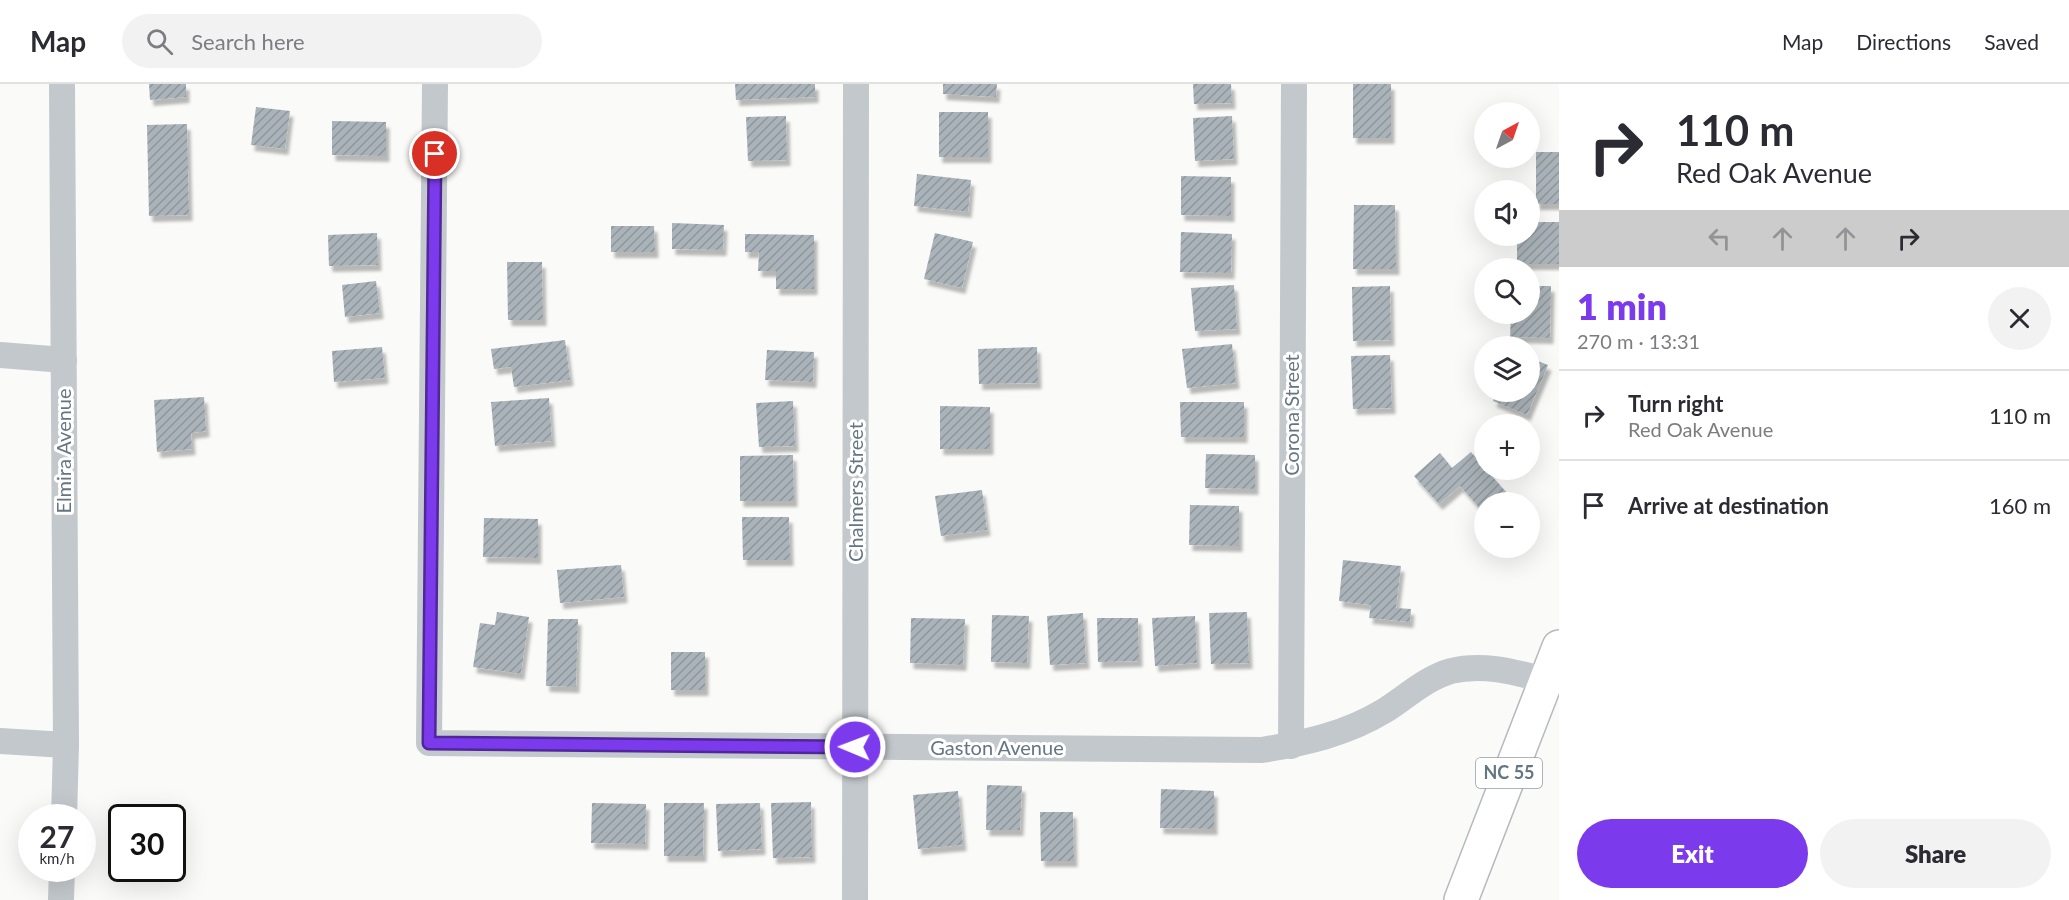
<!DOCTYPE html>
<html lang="en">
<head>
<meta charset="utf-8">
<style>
  body { margin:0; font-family:Lato,sans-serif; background:#f2f2f3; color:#2b2b33; height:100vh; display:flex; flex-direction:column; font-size:22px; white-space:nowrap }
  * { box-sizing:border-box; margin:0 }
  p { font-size:20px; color:#7c7c81 }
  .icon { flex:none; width:33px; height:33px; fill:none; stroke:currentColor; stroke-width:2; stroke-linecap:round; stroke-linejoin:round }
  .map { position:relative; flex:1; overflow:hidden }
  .side { display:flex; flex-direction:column; background:#fff; width:510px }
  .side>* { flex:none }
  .guide { background:#fff; color:#2b2b33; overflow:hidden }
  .needle { width:39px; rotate:40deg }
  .buttons { position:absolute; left:1474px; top:18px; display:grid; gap:12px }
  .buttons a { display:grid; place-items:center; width:66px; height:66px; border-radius:50%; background:#fff; box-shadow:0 6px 24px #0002; font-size:30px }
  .speed { position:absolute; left:18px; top:720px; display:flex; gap:12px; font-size:30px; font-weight:700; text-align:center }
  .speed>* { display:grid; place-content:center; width:78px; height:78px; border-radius:50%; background:#fff; box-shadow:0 6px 24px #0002; line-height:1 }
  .speed small { font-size:15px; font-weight:400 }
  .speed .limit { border:3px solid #111; border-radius:9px; background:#fff; color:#111 }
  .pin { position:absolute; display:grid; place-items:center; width:51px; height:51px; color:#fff; margin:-26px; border:3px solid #fff; border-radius:50%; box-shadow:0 2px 6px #0007 }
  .me { position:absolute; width:66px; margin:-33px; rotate:271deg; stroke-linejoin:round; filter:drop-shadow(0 0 4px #0008) }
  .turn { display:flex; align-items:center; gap:21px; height:126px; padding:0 18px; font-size:27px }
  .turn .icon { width:78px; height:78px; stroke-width:2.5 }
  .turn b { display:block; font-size:42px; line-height:51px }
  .lanes { display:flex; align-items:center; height:57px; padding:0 18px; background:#0003; justify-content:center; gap:30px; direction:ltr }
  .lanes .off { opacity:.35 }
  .round { display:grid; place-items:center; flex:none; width:63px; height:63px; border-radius:32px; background:#f2f2f3 }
  .overview { display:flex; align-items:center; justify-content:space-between; height:102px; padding:0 18px }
  h1 { font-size:36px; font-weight:800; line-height:45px; color:#7c3aed }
  .action { display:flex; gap:12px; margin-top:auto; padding:12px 18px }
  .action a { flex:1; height:69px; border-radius:36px; background:#7c3aed; color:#fff; font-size:24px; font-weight:800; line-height:69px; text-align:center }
  .action a+a { background:#f2f2f3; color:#2b2b33 }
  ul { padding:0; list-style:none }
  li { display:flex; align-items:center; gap:18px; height:90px; padding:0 18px; border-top:2px solid #e1e1e2 }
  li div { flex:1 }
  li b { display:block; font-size:22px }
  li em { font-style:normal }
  header { display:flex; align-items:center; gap:36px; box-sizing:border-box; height:84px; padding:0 30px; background:#fff; border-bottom:2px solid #e1e1e2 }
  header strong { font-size:28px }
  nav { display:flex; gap:33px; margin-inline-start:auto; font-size:21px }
  .search { width:420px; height:54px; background:#f2f2f3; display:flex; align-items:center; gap:15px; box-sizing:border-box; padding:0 21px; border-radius:33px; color:#7c7c81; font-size:22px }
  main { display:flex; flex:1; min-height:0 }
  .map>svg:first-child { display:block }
  .building { fill:url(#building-hatch); filter:url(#shadow) }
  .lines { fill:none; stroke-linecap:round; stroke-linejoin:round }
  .primary-casing { stroke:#b5babe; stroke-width:36 }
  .minor { stroke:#c3c8cc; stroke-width:26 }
  .primary { stroke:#fff; stroke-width:33 }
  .route-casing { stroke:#51269a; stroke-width:15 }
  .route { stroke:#7c3aed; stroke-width:10 }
  .labels { text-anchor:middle; stroke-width:6; stroke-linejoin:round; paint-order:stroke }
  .shield { fill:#fff; stroke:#939fa8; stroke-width:1.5 }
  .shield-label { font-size:18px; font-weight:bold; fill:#657683 }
  .street-label { font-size:20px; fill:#657683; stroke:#fff }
</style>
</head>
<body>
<header>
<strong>Map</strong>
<div class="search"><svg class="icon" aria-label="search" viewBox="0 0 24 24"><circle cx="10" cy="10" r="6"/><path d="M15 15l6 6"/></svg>Search here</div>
<nav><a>Map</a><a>Directions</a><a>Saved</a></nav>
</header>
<main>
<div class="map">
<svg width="1559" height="816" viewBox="0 0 1559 816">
  <defs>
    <pattern id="building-hatch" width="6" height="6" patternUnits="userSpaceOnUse" patternTransform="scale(1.5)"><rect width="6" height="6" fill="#aab3b9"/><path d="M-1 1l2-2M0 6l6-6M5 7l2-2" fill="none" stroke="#8e969c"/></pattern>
    <filter id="shadow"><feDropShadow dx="3.5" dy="6" stdDeviation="1.5" flood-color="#0004"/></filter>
  </defs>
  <rect width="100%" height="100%" fill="#fafaf8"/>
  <g class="building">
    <path d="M 149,0 L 186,0 L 186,13 L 150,16 Z"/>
    <path d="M 735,0 L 815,0 L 815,13 L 736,16 Z"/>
    <path d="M 943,0 L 997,0 L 996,13 L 943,10 Z"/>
    <path d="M 1193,0 L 1231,0 L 1232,19 L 1194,20 Z"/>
    <rect x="1353" y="0" width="38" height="54"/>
    <path d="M 256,23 L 290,27 L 285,65 L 251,61 Z"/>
    <rect x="939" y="28" width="49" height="45"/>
    <path d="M 786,32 L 787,76 L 748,77 L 746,33 Z"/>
    <path d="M 1232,32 L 1234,75 L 1195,77 L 1193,34 Z"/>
    <path d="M 332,37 L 386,38 L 386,72 L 332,71 Z"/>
    <path d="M 187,40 L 189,131 L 149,132 L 147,41 Z"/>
    <rect x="1536" y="68" width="23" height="52"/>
    <path d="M 917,90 L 971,96 L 968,128 L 914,122 Z"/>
    <path d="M 1181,92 L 1231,93 L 1231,132 L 1181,131 Z"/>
    <path d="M 1354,121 L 1395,121 L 1396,185 L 1353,185 Z"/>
    <path d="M 1530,138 L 1559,138 L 1559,180 L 1517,180 L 1517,152 L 1530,152 Z"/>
    <path d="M 672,139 L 724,141 L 723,166 L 672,165 Z"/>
    <path d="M 611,142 L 654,142 L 655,168 L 611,168 Z"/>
    <path d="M 1181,148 L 1232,150 L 1231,189 L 1180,188 Z"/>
    <path d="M 377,149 L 378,181 L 329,182 L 328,151 Z"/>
    <path d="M 935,149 L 973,158 L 962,204 L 924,195 Z"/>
    <path d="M 745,150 L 814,151 L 814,205 L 776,205 L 776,187 L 758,187 L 759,168 L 745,168 Z"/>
    <path d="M 507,178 L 542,178 L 543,236 L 508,236 Z"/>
    <path d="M 376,197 L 380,229 L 345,233 L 342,201 Z"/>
    <path d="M 1234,201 L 1237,245 L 1195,247 L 1191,204 Z"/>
    <path d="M 1390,202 L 1391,256 L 1353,257 L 1352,203 Z"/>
    <path d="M 1530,202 L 1551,202 L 1550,254 L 1510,253 L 1511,230 L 1530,230 Z"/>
    <path d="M 565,256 L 570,296 L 514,303 L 511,283 L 494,285 L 491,265 Z"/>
    <path d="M 1232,260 L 1236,299 L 1187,304 L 1182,265 Z"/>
    <path d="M 382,263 L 385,294 L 334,298 L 332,267 Z"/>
    <path d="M 1037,263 L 1038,299 L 979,300 L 978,265 Z"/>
    <path d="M 767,266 L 814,268 L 813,298 L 765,296 Z"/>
    <path d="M 1390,271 L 1392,324 L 1353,325 L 1351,272 Z"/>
    <path d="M 1530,274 L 1548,281 L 1527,331 L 1493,317 L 1497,308 L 1530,308 Z"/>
    <path d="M 204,313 L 206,347 L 191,349 L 192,365 L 157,368 L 154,316 Z"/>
    <path d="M 549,314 L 552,357 L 495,362 L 491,318 Z"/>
    <path d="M 793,317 L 795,362 L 759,363 L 756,319 Z"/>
    <path d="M 1180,318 L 1244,318 L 1244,353 L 1181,353 Z"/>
    <path d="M 940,322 L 990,323 L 990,365 L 940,365 Z"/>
    <path d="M 1471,368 L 1513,416 L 1511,418 L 1485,418 L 1485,430 L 1460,402 L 1439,420 L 1414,392 L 1440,369 L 1452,384 Z"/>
    <path d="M 1206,370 L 1255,371 L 1255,405 L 1205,404 Z"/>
    <path d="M 793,371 L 794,417 L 740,417 L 740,372 Z"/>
    <path d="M 982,406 L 987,446 L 941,452 L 935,412 Z"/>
    <path d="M 1190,421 L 1239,422 L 1239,462 L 1189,461 Z"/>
    <path d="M 742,433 L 789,433 L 790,476 L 743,476 Z"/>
    <path d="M 484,434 L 538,435 L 538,474 L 483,473 Z"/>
    <path d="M 1343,476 L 1401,482 L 1396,524 L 1411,525 L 1410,538 L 1369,534 L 1371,521 L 1339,517 Z"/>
    <path d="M 621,481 L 624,513 L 560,519 L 557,486 Z"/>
    <path d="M 497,528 L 529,533 L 521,590 L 473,583 L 480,539 L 495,541 Z"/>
    <path d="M 1247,528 L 1249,579 L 1211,580 L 1209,529 Z"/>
    <path d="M 1083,529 L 1086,579 L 1050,581 L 1047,532 Z"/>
    <path d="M 992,531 L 1029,532 L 1027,579 L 991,578 Z"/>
    <path d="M 1195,532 L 1197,579 L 1155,582 L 1152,534 Z"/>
    <path d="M 911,534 L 965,535 L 963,581 L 910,579 Z"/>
    <path d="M 1097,534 L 1138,534 L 1139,577 L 1098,578 Z"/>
    <path d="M 548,535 L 578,535 L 576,603 L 546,602 Z"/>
    <rect x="671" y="568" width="34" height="38"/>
    <path d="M 987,701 L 1022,702 L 1020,746 L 986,746 Z"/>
    <path d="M 1161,705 L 1214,707 L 1214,745 L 1160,744 Z"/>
    <path d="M 958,707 L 963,761 L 918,765 L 913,711 Z"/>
    <path d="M 811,718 L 812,773 L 773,774 L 771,719 Z"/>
    <path d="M 592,719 L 646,720 L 645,760 L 591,759 Z"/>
    <path d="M 664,719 L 704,719 L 703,772 L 664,772 Z"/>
    <path d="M 760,719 L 762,765 L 718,767 L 716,720 Z"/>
    <path d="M 1040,728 L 1073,728 L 1074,777 L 1041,777 Z"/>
  </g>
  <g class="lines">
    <defs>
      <path id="primary" d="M 1461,816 L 1559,563"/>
    </defs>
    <use href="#primary" class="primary-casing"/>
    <g class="minor">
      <path d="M 62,0 L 66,661 L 64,734"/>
      <path d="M 435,0 L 429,659 L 1262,666 C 1305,659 1346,650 1384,627 C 1405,614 1426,594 1451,587 C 1483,579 1514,588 1545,596"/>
      <path d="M 0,271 L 64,276"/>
      <path d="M 0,657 L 66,661"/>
      <path d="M 1291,662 L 1294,0"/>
      <path d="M 61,816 L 62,784"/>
      <path d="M 855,816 L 856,0"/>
    </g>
    <use href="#primary" class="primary"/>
  </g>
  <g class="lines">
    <defs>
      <path id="route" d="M 435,70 L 429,659 L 855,663"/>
    </defs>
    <use href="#route" class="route-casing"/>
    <use href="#route" class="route"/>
  </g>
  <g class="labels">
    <rect class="shield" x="1476" y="674" width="66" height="30" rx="4.5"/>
    <g class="shield-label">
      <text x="1509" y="695">NC 55</text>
    </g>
    <g class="street-label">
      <text transform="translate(1292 331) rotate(-90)" y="7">Corona Street</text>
      <text transform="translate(64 367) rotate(-90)" y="7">Elmira Avenue</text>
      <text transform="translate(856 408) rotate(-90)" y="7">Chalmers Street</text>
      <text x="997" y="671">Gaston Avenue</text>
    </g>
  </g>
</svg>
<div class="buttons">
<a><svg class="needle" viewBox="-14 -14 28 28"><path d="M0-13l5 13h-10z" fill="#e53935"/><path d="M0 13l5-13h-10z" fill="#7c7c81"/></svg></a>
<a><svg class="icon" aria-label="sound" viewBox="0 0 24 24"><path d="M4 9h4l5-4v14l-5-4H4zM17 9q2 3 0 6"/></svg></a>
<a><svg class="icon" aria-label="search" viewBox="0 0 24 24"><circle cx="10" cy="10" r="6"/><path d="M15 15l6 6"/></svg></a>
<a><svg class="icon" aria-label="layers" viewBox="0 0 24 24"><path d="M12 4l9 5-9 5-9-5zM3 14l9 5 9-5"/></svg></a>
<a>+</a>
<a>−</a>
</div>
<div class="speed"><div>27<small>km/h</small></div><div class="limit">30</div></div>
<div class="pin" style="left:435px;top:70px;background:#d93025"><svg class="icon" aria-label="arrive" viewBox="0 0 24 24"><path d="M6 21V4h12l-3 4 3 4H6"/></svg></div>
<svg class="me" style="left:855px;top:663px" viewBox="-20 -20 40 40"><circle r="17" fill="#7c3aed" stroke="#fff" stroke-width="3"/><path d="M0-11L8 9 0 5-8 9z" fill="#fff"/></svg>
</div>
<section class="side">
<div class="guide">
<div class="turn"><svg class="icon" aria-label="right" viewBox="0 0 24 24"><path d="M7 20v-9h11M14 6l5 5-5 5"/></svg><div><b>110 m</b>Red Oak Avenue</div></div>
<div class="lanes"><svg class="icon off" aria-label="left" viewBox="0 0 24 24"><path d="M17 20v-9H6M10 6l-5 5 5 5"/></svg><svg class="icon off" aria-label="ahead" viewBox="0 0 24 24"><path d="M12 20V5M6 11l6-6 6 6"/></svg><svg class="icon off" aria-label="ahead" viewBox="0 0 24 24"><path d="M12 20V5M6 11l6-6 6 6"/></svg><svg class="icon" aria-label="right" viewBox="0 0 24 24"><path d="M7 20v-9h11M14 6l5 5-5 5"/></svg></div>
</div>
<div class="overview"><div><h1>1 min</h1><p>270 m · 13:31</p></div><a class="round"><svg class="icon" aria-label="close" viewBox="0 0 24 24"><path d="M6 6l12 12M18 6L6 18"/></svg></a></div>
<ul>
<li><svg class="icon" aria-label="right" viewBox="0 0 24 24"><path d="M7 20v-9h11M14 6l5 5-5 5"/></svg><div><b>Turn right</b><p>Red Oak Avenue</p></div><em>110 m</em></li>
<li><svg class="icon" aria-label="arrive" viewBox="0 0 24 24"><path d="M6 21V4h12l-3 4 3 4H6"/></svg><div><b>Arrive at destination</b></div><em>160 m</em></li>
</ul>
<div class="action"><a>Exit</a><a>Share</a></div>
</section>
</main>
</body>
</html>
